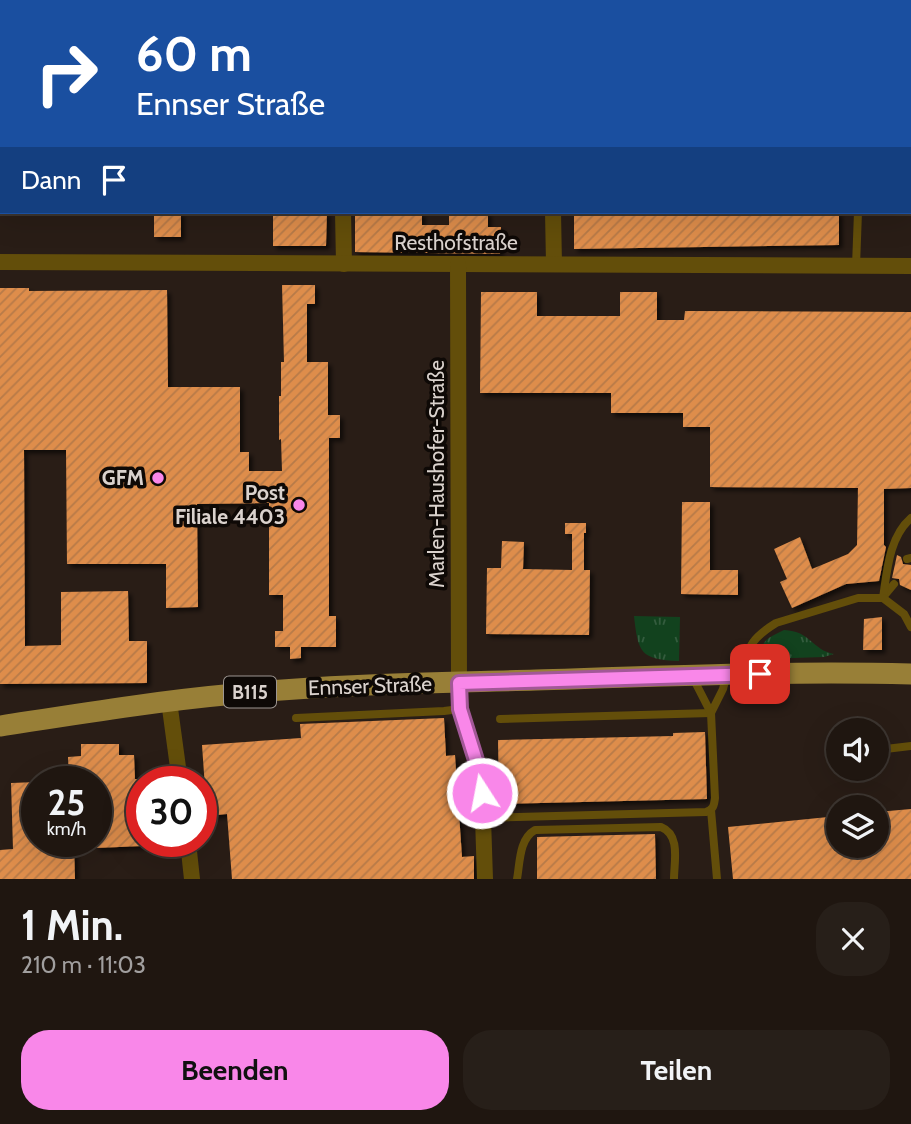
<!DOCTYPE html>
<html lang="de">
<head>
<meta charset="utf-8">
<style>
  body { margin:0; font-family:Cabin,sans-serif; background:#271f19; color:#f1f3f6; height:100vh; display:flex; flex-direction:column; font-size:26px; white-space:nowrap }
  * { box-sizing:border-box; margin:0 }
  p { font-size:23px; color:#a19f9f }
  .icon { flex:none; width:38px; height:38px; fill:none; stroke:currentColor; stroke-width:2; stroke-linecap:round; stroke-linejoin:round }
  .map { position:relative; height:879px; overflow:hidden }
  .panel { display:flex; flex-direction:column; background:#1f1610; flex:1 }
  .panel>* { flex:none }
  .hud { position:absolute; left:0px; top:0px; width:912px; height:214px; box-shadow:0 7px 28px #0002,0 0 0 2px #3c3530; background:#1a4fa0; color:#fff; overflow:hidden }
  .buttons { position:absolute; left:826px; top:718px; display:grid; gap:14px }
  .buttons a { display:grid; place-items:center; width:63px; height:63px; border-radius:50%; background:#1f1610; box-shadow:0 7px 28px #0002,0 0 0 2px #3c3530; font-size:35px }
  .speed { position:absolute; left:21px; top:766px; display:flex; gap:14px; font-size:35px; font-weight:700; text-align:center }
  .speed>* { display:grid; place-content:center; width:91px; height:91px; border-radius:50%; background:#1f1610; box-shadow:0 7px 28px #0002,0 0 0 2px #3c3530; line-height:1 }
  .speed small { font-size:18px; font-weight:400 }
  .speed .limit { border:10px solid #d22; background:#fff; color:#111 }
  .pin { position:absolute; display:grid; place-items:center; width:60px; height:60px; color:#fff; margin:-30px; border-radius:14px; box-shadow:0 4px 10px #0006 }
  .me { position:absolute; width:77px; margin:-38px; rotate:349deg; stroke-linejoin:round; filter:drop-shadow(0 0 5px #0008) }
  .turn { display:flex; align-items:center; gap:24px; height:147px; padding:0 21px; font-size:32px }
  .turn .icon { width:91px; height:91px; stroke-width:2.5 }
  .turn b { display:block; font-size:49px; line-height:60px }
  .then { display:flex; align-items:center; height:66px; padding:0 21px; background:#0003; gap:14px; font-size:26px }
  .round { display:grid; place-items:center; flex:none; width:74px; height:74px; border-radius:28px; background:#271f19 }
  .overview { display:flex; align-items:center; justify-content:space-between; height:119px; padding:0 21px }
  h1 { font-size:42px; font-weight:700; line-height:52px }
  .primary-button { display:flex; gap:14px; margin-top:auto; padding:14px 21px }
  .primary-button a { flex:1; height:80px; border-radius:28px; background:#f987e9; color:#111; font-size:28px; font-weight:700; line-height:80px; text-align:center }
  .primary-button a+a { background:#271f19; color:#f1f3f6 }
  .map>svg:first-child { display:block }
  .grass { fill:url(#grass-tufts) }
  .building { fill:url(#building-hatch); filter:url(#shadow) }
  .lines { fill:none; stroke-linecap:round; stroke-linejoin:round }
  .lane { stroke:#634e0a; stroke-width:8 }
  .street { stroke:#634e0a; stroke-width:16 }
  .primary { stroke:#987f37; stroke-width:21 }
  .route-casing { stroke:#a25897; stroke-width:18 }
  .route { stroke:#f987e9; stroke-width:12 }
  .poi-dot { fill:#f987e9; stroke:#0e0906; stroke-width:2.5 }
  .labels { text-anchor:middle; stroke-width:7; stroke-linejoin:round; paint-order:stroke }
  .shield { fill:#0e0906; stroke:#9d9691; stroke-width:2 }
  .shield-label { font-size:19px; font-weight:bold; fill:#dad2cd }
  .street-label { font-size:21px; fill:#dad2cd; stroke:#0e0906 }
  .poi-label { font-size:21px; font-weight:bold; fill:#dad2cd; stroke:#0e0906; text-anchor:end }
</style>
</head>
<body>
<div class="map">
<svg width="911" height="879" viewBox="0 0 911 879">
  <defs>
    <pattern id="grass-tufts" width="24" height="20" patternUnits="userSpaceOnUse" patternTransform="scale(1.75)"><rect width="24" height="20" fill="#12421e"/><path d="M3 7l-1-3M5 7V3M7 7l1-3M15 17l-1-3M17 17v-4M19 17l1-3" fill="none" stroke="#345c3e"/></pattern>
    <pattern id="building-hatch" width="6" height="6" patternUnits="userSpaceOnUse" patternTransform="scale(1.75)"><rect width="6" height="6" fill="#de8d4b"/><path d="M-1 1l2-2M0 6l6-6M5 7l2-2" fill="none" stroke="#b77a48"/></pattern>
    <filter id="shadow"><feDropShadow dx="3.5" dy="3.5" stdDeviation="2" flood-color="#0009"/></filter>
  </defs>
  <rect width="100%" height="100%" fill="#291d16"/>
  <g class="grass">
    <path d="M 634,616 L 680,617 L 679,661 C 640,660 638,652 634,616 Z"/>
    <path d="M 784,630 C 811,631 812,650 834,654 L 824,657 L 760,659 C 762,638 767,639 784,630 Z"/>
  </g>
  <g class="building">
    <rect x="154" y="212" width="27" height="25"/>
    <path d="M 273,212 L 327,212 L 326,246 L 273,246 Z"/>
    <path d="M 355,212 L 422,212 L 422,225 L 449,225 L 449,212 L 488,212 L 488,227 L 501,227 L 500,254 L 355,252 Z"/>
    <path d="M 574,212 L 839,212 L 839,245 L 574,249 Z"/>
    <path d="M 282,285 L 315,285 L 315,304 L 307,304 L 307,362 L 328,362 L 328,415 L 340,415 L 340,438 L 329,438 L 329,616 L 336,616 L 336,647 L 301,647 L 301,658 L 290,659 L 290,647 L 275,647 L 275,631 L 283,631 L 283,595 L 269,595 L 269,503 L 197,504 L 198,607 L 166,608 L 166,564 L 67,564 L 66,450 L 24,450 L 25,646 L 61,645 L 61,592 L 128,591 L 129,641 L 147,641 L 147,683 L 0,684 L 0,288 L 29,288 L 29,291 L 167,290 L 168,387 L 240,387 L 240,452 L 249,452 L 249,471 L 282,471 L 281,439 L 279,440 L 279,396 L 281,396 L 281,362 L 284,362 Z"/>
    <path d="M 481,292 L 537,292 L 537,316 L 620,316 L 620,292 L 657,292 L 657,320 L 684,320 L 685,311 L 911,312 L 911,488 L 884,489 L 884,545 L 886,547 L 879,581 L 846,584 L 792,608 L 780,582 L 787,579 L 774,549 L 800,537 L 812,569 L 848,554 L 857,545 L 858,488 L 710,487 L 710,427 L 683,427 L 683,413 L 611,413 L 611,393 L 480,393 Z"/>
    <path d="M 682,502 L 710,502 L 710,570 L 738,570 L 738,595 L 681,594 Z"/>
    <path d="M 565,523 L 586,523 L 586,533 L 584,533 L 584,570 L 590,570 L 589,635 L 486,634 L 487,568 L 501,568 L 502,541 L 524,542 L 523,569 L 572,570 L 572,534 L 565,534 Z"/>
    <path d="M 897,555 L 901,557 L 903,564 L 911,565 L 911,590 L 900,585 L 899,579 L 892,578 Z"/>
    <path d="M 882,617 L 882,650 L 863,650 L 864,619 Z"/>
    <path d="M 444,718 L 446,756 L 455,755 L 462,857 L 474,856 L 474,879 L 232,879 L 227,814 L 207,816 L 202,745 L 301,738 L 300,724 Z"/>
    <path d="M 705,732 L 707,799 L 499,804 L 498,740 L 673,736 L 673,733 Z"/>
    <path d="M 81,744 L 119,744 L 119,755 L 134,755 L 135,779 L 142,779 L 142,846 L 96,848 L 96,782 L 69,782 L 68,757 L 81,756 Z"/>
    <path d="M 37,782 L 37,842 L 74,842 L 75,879 L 0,879 L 0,850 L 13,849 L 11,783 Z"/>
    <path d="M 911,809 L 911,879 L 733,879 L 728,827 L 838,816 L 838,845 L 877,845 L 877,812 Z"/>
    <path d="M 655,834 L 656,879 L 537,879 L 537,837 Z"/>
  </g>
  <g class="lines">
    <g class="lane">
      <path d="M 910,108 L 911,108"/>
      <path d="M 856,266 L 858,212"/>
      <path d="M 907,559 L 911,558"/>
      <path d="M 884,596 L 894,584"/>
      <path d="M 883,598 C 887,571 889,537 911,518"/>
      <path d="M 744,672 C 745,647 755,636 776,623 L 858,598 L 883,598 L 904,614 L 911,627"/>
      <path d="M 711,713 L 723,689 L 726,677"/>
      <path d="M 296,718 L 444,711 L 460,709"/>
      <path d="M 500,719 L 711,713"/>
      <path d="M 877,750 L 911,746"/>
      <path d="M 711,810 L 717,879"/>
      <path d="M 483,818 L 706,812 C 714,809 714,805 715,798 L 711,713 L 692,676"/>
      <path d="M 517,879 C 520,863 519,839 535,830 L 661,827 C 681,835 674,862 674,879"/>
    </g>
    <g class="street">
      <path d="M 340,0 L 340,2"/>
      <path d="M 551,0 L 551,2"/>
      <path d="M 343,212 L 344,264"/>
      <path d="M 553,212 L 554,264"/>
      <path d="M 0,262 L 911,266"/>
      <path d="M 458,264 L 459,683 L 460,709 L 480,773 L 483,818 L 485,879"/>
      <path d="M 169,701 L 180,782"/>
      <path d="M 188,842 L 192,879"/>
    </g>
    <path class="primary" d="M 0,726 C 78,714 157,701 235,694 C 335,684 436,683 536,680 C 661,676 786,671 911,674"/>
  </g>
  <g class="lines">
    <defs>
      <path id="route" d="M 482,793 L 480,773 L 460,709 L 459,683 L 760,674"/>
    </defs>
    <use href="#route" class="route-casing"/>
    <use href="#route" class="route"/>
  </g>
  <g class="poi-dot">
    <circle cx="158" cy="478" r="7"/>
    <circle cx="299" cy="505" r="7"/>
  </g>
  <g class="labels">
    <rect class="shield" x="224" y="676.5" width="52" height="31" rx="5"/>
    <g class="shield-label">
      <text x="250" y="699">B115</text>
    </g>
    <g class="street-label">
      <text x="456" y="250">Resthofstraße</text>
      <text transform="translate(437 474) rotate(-90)" y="7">Marlen-Haushofer-Straße</text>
      <text transform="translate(370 686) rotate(-2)" y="7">Ennser Straße</text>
    </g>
    <g class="poi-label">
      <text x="144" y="485">GFM</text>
      <text x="285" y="500">Post<tspan x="285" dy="24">Filiale 4403</tspan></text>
    </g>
  </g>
</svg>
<div class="buttons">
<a><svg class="icon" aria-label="sound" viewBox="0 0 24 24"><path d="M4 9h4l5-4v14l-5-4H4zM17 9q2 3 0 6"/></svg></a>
<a><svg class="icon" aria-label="layers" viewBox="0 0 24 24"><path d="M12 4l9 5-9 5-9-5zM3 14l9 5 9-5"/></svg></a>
</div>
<div class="speed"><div>25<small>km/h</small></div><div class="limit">30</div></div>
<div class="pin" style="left:760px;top:674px;background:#d93025"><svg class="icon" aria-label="arrive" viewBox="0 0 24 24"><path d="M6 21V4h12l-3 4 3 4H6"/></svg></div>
<svg class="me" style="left:482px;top:793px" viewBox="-20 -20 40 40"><circle r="17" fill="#f987e9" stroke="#fff" stroke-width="3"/><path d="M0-11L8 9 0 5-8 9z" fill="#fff"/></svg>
<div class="hud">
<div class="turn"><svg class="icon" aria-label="right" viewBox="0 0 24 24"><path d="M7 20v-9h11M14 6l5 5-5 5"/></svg><div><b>60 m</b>Ennser Straße</div></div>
<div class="then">Dann<svg class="icon" aria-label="arrive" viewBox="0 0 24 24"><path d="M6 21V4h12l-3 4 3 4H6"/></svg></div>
</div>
</div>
<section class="panel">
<div class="overview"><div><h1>1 Min.</h1><p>210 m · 11:03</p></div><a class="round"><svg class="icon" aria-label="close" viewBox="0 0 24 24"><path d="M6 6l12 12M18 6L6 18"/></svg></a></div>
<div class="primary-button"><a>Beenden</a><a>Teilen</a></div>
</section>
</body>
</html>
